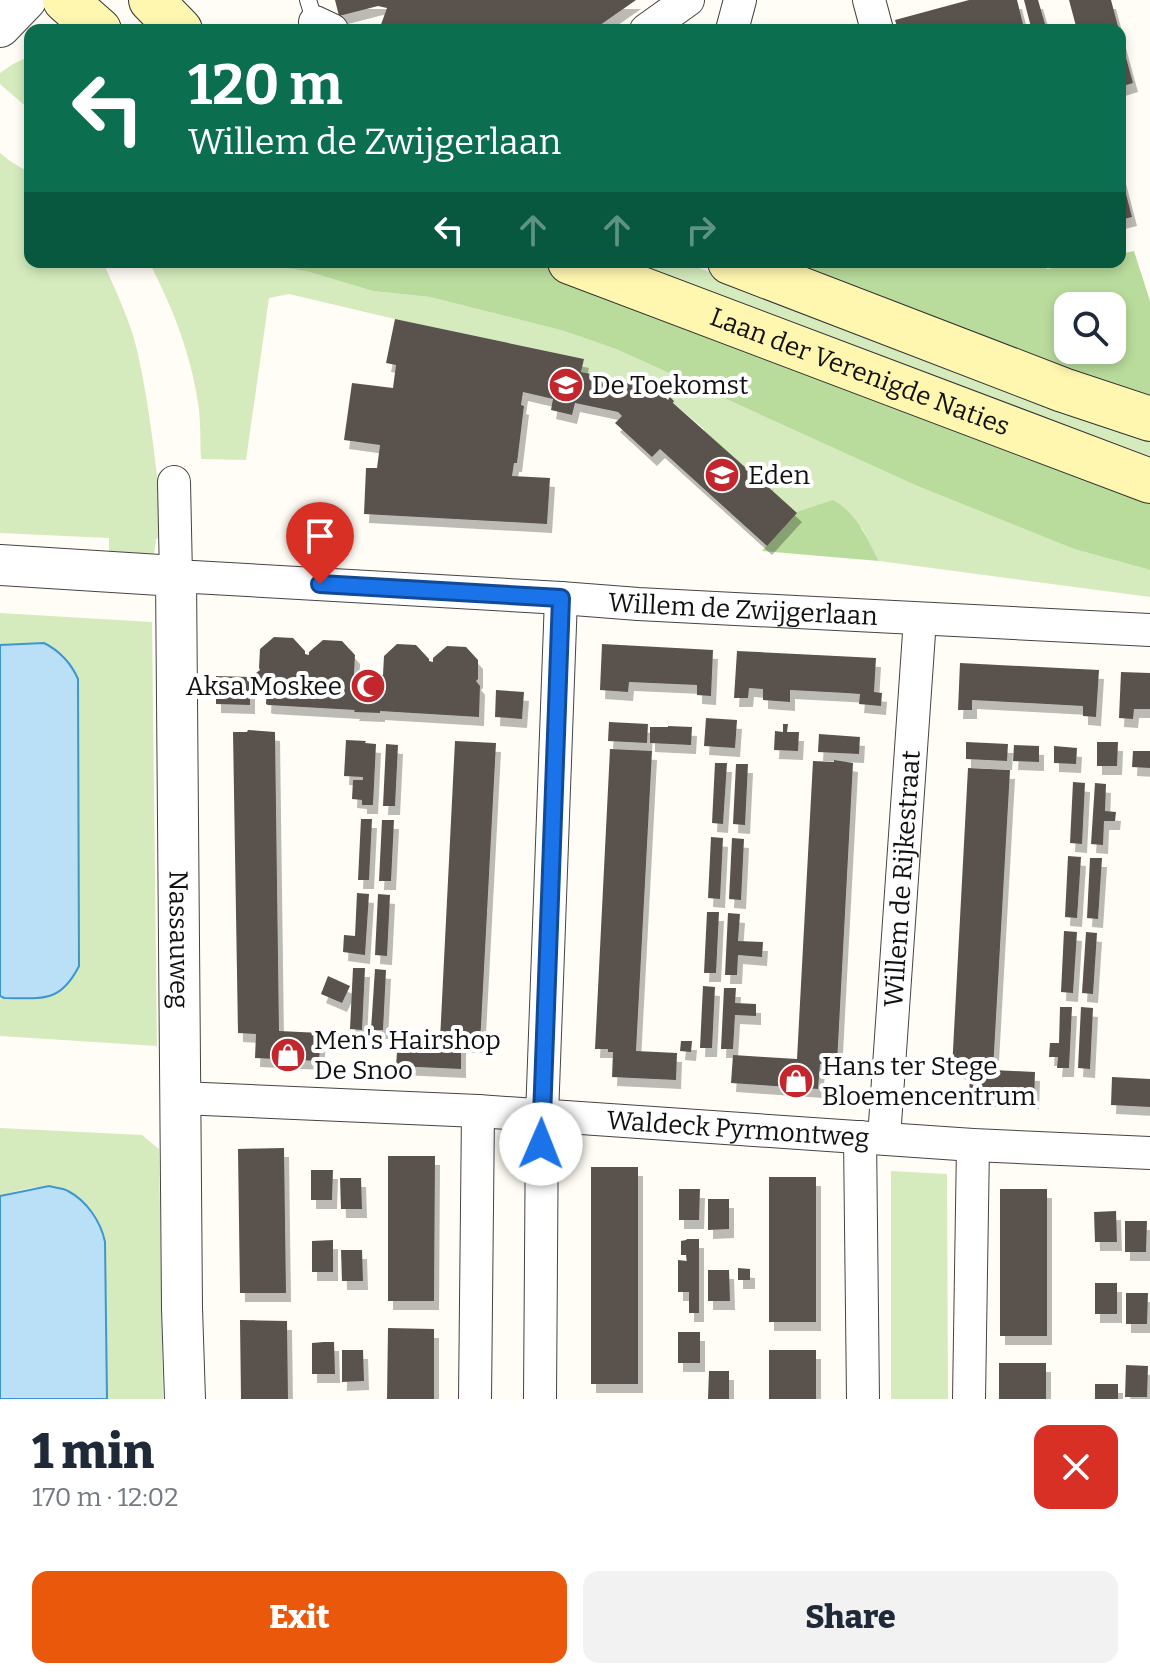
<!DOCTYPE html>
<html lang="en">
<head>
<meta charset="utf-8">
<style>
  body { margin:0; font-family:Bitter,serif; background:#f2f2f3; color:#1f2937; height:100vh; display:flex; flex-direction:column; font-size:30px; white-space:nowrap }
  * { box-sizing:border-box; margin:0 }
  p { font-size:26px; color:#747a83 }
  .icon { flex:none; width:44px; height:44px; fill:none; stroke:currentColor; stroke-width:2; stroke-linecap:round; stroke-linejoin:round }
  .map { position:relative; height:1399px; overflow:hidden }
  .drawer { display:flex; flex-direction:column; background:#fff; flex:1 }
  .drawer>* { flex:none }
  .guide { position:absolute; left:24px; top:24px; width:1102px; height:244px; border-radius:16px; box-shadow:0 4px 12px #0003; background:#0b6e4f; color:#fff; overflow:hidden }
  .fabs { position:absolute; left:1054px; top:292px; display:grid; gap:16px }
  .fabs a { display:grid; place-items:center; width:72px; height:72px; border-radius:16px; background:#fff; box-shadow:0 4px 12px #0003; font-size:40px }
  .pin { position:absolute; display:grid; place-items:center; width:68px; height:68px; color:#fff; margin:-82px -34px; border-radius:50% 50% 50% 0; rotate:-45deg; box-shadow:0 0 8px #0007 }
  .pin .icon { rotate:45deg }
  .me { position:absolute; width:88px; margin:-44px; rotate:1deg; stroke-linejoin:round; filter:drop-shadow(0 0 6px #0008) }
  .turn { display:flex; align-items:center; gap:28px; height:168px; padding:0 32px; font-size:36px }
  .turn .icon { width:104px; height:104px; stroke-width:2.5 }
  .turn b { display:block; font-size:56px; line-height:68px }
  .lanes { display:flex; align-items:center; height:76px; padding:0 32px; background:#0003; justify-content:center; gap:40px; direction:ltr }
  .lanes .off { opacity:.35 }
  .round { display:grid; place-items:center; flex:none; width:84px; height:84px; border-radius:16px; background:#f2f2f3 }
  .headline { display:flex; align-items:center; justify-content:space-between; height:136px; padding:0 32px }
  h1 { font-size:48px; font-weight:800; line-height:60px }
  .primary-button { display:flex; gap:16px; margin-top:auto; padding:16px 32px }
  .primary-button a { flex:1; height:92px; border-radius:16px; background:#ea580c; color:#fff; font-size:32px; font-weight:800; line-height:92px; text-align:center }
  .primary-button a+a { background:#f2f2f3; color:#1f2937 }
  .map>svg:first-child { display:block }
  .green { fill:#d5ebbd }
  .forest { fill:#b9dc9c; fill-rule:evenodd }
  .water { fill:#b9e0f7; stroke:#3f96cf; stroke-width:2 }
  .building { fill:#5a524d; filter:url(#shadow) }
  .lines { fill:none; stroke-linecap:round; stroke-linejoin:round }
  .service-casing { stroke:#444; stroke-width:18 }
  .minor-casing { stroke:#444; stroke-width:34 }
  .tertiary-casing { stroke:#444; stroke-width:42 }
  .secondary-casing { stroke:#333; stroke-width:46 }
  .service { stroke:#fff; stroke-width:16 }
  .minor { stroke:#fff; stroke-width:32 }
  .tertiary { stroke:#fff; stroke-width:40 }
  .secondary { stroke:#fff6b0; stroke-width:44 }
  .route-casing { stroke:#114b97; stroke-width:20 }
  .route { stroke:#1a73e8; stroke-width:14 }
  .labels { text-anchor:middle; stroke-width:8; stroke-linejoin:round; paint-order:stroke }
  .street-label { font-size:26px; fill:#111; stroke:#fff }
  .poi-label { font-size:26px; fill:#111; stroke:#fff; text-anchor:start }
</style>
</head>
<body>
<div class="map">
<svg width="1150" height="1399" viewBox="0 0 1150 1399">
  <defs>
    <filter id="shadow"><feDropShadow dx="5" dy="9" stdDeviation="0" flood-color="#0004"/></filter>
  </defs>
  <rect width="100%" height="100%" fill="#fffdf5"/>
  <g class="green">
    <path d="M 30,56 L 30,110 L 0,84 L 0,73 L 13,64 Z"/>
    <path d="M 0,153 L 10,161 L 30,173 L 30,262 L 103,262 C 116,292 131,322 138,354 C 151,414 157,476 164,536 L 156,539 L 154,554 L 109,551 L 109,538 L 0,533 Z"/>
    <path d="M 149,262 L 252,262 L 309,272 L 373,291 L 430,297 L 564,331 L 616,349 L 915,485 L 1074,549 L 1150,570 L 1150,597 L 879,561 L 862,528 L 795,512 L 704,431 L 704,429 L 673,403 L 674,401 L 671,398 L 668,400 L 655,388 L 657,385 L 653,382 L 644,391 L 581,372 L 584,359 L 395,319 L 289,294 L 269,298 L 246,460 L 201,459 C 200,441 201,421 198,403 C 191,354 172,306 149,262 Z"/>
    <path d="M 614,262 L 683,262 L 1150,438 L 1150,466 Z"/>
    <path d="M 0,613 L 152,622 L 157,1046 L 0,1036 L 0,996 L 5,998 C 36,998 54,1003 75,975 L 78,679 C 61,637 38,643 0,645 Z"/>
    <path d="M 0,1128 L 142,1135 L 159,1149 L 163,1399 L 107,1399 L 105,1242 C 100,1217 78,1188 50,1187 C 35,1186 15,1191 0,1196 Z"/>
    <path d="M 891,1171 L 947,1174 L 948,1399 L 891,1399 Z"/>
  </g>
  <g class="forest">
    <path d="M 1134,251 L 1150,301 L 1150,399 L 778,262 L 1045,262 L 1047,269 L 1082,262 L 1120,262 L 1120,254 ZM 1068,306 L 1112,306 L 1112,350 L 1068,350 Z"/>
    <path d="M 252,262 L 533,262 L 900,402 L 1150,494 L 1150,570 L 1074,549 L 915,485 L 616,349 L 564,331 L 430,297 L 373,291 L 309,272 Z"/>
    <path d="M 833,500 C 856,512 867,538 879,561 L 762,551 L 797,512 Z"/>
  </g>
  <g class="water">
    <path d="M 44,643 C 60,651 71,663 78,679 L 79,966 C 60,1004 41,998 4,998 L 0,996 L 0,645 Z"/>
    <path d="M 49,1186 C 55,1188 63,1188 68,1191 C 87,1201 101,1222 105,1242 L 107,1399 L 0,1399 L 0,1196 Z"/>
  </g>
  <g class="building">
    <path d="M 335,0 L 636,0 L 593,30 L 379,30 L 387,8 L 378,6 L 339,16 Z"/>
    <path d="M 969,0 L 1017,0 L 1024,28 L 1016,30 L 898,30 L 895,20 Z"/>
    <path d="M 1024,0 L 1038,0 L 1045,24 L 1031,27 Z"/>
    <path d="M 1069,0 L 1111,0 L 1119,30 L 1077,30 Z"/>
    <path d="M 1120,36 L 1133,83 L 1120,87 Z"/>
    <path d="M 1121,175 L 1132,217 L 1120,220 L 1120,176 Z"/>
    <path d="M 395,319 L 584,359 L 581,372 L 635,383 L 644,391 L 653,382 L 657,385 L 655,388 L 668,400 L 670,397 L 674,401 L 673,403 L 764,484 L 769,480 L 766,485 L 797,513 L 767,546 L 660,449 L 652,457 L 615,423 L 622,416 L 618,412 L 575,403 L 572,415 L 551,410 L 553,399 L 523,392 L 521,405 L 524,406 L 517,463 L 514,463 L 512,476 L 550,478 L 547,524 L 364,514 L 366,468 L 377,468 L 380,445 L 344,440 L 352,383 L 393,388 L 396,365 L 386,363 Z"/>
    <path d="M 274,637 L 293,638 L 305,651 L 305,654 L 309,655 L 309,652 L 323,640 L 342,641 L 355,655 L 354,674 L 383,675 L 384,656 L 397,644 L 416,645 L 429,659 L 429,661 L 433,662 L 433,658 L 447,646 L 466,647 L 478,660 L 478,679 L 476,681 L 480,686 L 479,717 L 380,711 L 380,713 L 354,712 L 355,710 L 268,705 L 266,704 L 267,686 L 256,673 L 260,670 L 259,668 L 260,649 Z"/>
    <path d="M 602,644 L 713,650 L 711,696 L 697,695 L 697,685 L 629,682 L 628,692 L 600,690 Z"/>
    <path d="M 737,651 L 876,658 L 874,692 L 882,693 L 881,706 L 859,704 L 860,694 L 846,693 L 790,690 L 790,702 L 763,700 L 763,689 L 749,688 L 748,698 L 734,698 Z"/>
    <path d="M 960,663 L 1099,670 L 1096,717 L 1083,716 L 1083,706 L 972,700 L 972,710 L 958,710 Z"/>
    <path d="M 1121,672 L 1150,673 L 1150,709 L 1134,709 L 1133,719 L 1119,718 Z"/>
    <path d="M 216,676 L 250,677 L 250,705 L 216,704 Z"/>
    <path d="M 496,690 L 524,692 L 522,719 L 495,717 Z"/>
    <path d="M 706,718 L 737,720 L 735,748 L 704,746 Z"/>
    <path d="M 609,722 L 648,724 L 647,743 L 608,741 Z"/>
    <path d="M 783,724 L 788,724 L 787,732 L 799,732 L 798,751 L 774,750 L 775,731 L 783,732 Z"/>
    <path d="M 668,726 L 692,727 L 691,745 L 650,743 L 650,727 L 668,727 Z"/>
    <path d="M 248,730 L 275,732 L 279,1031 L 321,1033 L 319,1061 L 255,1058 L 256,1034 L 238,1033 L 233,732 L 247,732 Z"/>
    <path d="M 819,734 L 860,737 L 859,754 L 818,752 Z"/>
    <path d="M 346,740 L 366,741 L 365,743 L 376,744 L 373,805 L 362,805 L 362,800 L 352,799 L 353,780 L 363,780 L 363,777 L 344,776 Z"/>
    <path d="M 455,741 L 496,743 L 480,1044 L 461,1044 L 461,1069 L 396,1066 L 398,1038 L 440,1040 Z"/>
    <path d="M 966,742 L 1008,744 L 1007,761 L 966,759 Z"/>
    <path d="M 1097,742 L 1118,742 L 1117,766 L 1097,766 Z"/>
    <path d="M 386,744 L 398,745 L 395,806 L 383,806 Z"/>
    <path d="M 1014,745 L 1039,746 L 1039,762 L 1013,761 Z"/>
    <path d="M 1054,746 L 1077,748 L 1076,764 L 1054,763 Z"/>
    <path d="M 610,749 L 652,751 L 636,1051 L 677,1053 L 676,1080 L 612,1077 L 613,1052 L 608,1052 L 608,1049 L 595,1049 Z"/>
    <path d="M 1133,751 L 1150,751 L 1150,768 L 1132,767 Z"/>
    <path d="M 834,760 L 853,763 L 837,1063 L 824,1062 L 824,1064 L 820,1064 L 818,1089 L 731,1083 L 733,1055 L 797,1059 L 813,761 L 834,762 Z"/>
    <path d="M 715,763 L 727,763 L 723,824 L 712,823 Z"/>
    <path d="M 736,764 L 748,764 L 745,825 L 733,824 Z"/>
    <path d="M 968,768 L 1010,770 L 993,1070 L 1035,1072 L 1034,1100 L 969,1097 L 970,1072 L 952,1069 Z"/>
    <path d="M 1073,782 L 1085,783 L 1082,844 L 1070,843 Z"/>
    <path d="M 1095,783 L 1106,784 L 1105,811 L 1116,812 L 1115,821 L 1104,821 L 1103,845 L 1091,844 Z"/>
    <path d="M 361,819 L 372,819 L 369,880 L 358,880 Z"/>
    <path d="M 382,820 L 394,820 L 391,881 L 379,881 Z"/>
    <path d="M 711,837 L 723,838 L 720,899 L 708,898 Z"/>
    <path d="M 732,838 L 744,839 L 741,900 L 729,899 Z"/>
    <path d="M 1068,856 L 1081,857 L 1077,918 L 1065,917 Z"/>
    <path d="M 1090,858 L 1102,858 L 1098,919 L 1087,918 Z"/>
    <path d="M 357,893 L 369,894 L 365,955 L 343,952 L 344,935 L 355,936 Z"/>
    <path d="M 378,894 L 390,895 L 387,956 L 375,955 Z"/>
    <path d="M 707,912 L 719,912 L 716,973 L 704,973 Z"/>
    <path d="M 728,913 L 740,914 L 738,941 L 763,942 L 762,957 L 738,955 L 737,975 L 725,975 Z"/>
    <path d="M 1064,931 L 1077,932 L 1073,993 L 1061,992 Z"/>
    <path d="M 1086,932 L 1097,933 L 1093,994 L 1082,993 Z"/>
    <path d="M 353,968 L 365,968 L 362,1030 L 350,1029 Z"/>
    <path d="M 375,969 L 386,970 L 383,1030 L 371,1030 Z"/>
    <path d="M 328,976 L 350,986 L 342,1003 L 321,994 Z"/>
    <path d="M 703,986 L 715,987 L 712,1048 L 700,1048 Z"/>
    <path d="M 724,988 L 736,988 L 735,1003 L 756,1004 L 756,1016 L 735,1015 L 733,1049 L 721,1049 Z"/>
    <path d="M 1060,1007 L 1072,1007 L 1069,1068 L 1057,1068 L 1058,1057 L 1049,1057 L 1050,1043 L 1059,1043 Z"/>
    <path d="M 1081,1007 L 1093,1008 L 1090,1069 L 1078,1068 Z"/>
    <path d="M 681,1041 L 692,1041 L 691,1052 L 680,1051 Z"/>
    <path d="M 1112,1077 L 1150,1079 L 1150,1107 L 1111,1105 Z"/>
    <path d="M 284,1148 L 286,1293 L 240,1293 L 238,1149 Z"/>
    <path d="M 388,1156 L 435,1156 L 434,1301 L 388,1301 Z"/>
    <rect x="591" y="1167" width="47" height="217"/>
    <path d="M 311,1170 L 333,1170 L 332,1200 L 311,1200 Z"/>
    <rect x="769" y="1177" width="47" height="145"/>
    <path d="M 340,1178 L 361,1178 L 362,1209 L 341,1209 Z"/>
    <path d="M 679,1189 L 700,1189 L 699,1220 L 679,1220 Z"/>
    <rect x="1000" y="1189" width="47" height="147"/>
    <path d="M 708,1199 L 729,1199 L 729,1229 L 708,1230 Z"/>
    <path d="M 1116,1211 L 1117,1242 L 1095,1242 L 1094,1212 Z"/>
    <path d="M 1125,1221 L 1147,1221 L 1146,1252 L 1125,1252 Z"/>
    <path d="M 687,1239 L 699,1239 L 699,1313 L 689,1313 L 689,1292 L 678,1292 L 678,1260 L 687,1261 L 686,1255 L 681,1255 L 681,1241 L 686,1240 Z"/>
    <path d="M 333,1240 L 333,1272 L 312,1272 L 312,1241 Z"/>
    <path d="M 341,1250 L 362,1250 L 363,1281 L 342,1281 Z"/>
    <path d="M 738,1268 L 750,1269 L 750,1280 L 738,1280 Z"/>
    <path d="M 708,1270 L 729,1270 L 730,1301 L 708,1301 Z"/>
    <rect x="1095" y="1283" width="22" height="31"/>
    <path d="M 1126,1293 L 1148,1293 L 1147,1324 L 1126,1324 Z"/>
    <path d="M 240,1320 L 287,1321 L 288,1399 L 241,1399 Z"/>
    <path d="M 388,1328 L 434,1329 L 434,1399 L 387,1399 Z"/>
    <rect x="678" y="1332" width="22" height="31"/>
    <path d="M 324,1342 L 334,1342 L 335,1374 L 312,1374 L 312,1343 Z"/>
    <path d="M 342,1350 L 363,1350 L 364,1381 L 342,1382 Z"/>
    <rect x="769" y="1350" width="47" height="49"/>
    <rect x="999" y="1363" width="47" height="36"/>
    <path d="M 1126,1365 L 1148,1366 L 1147,1397 L 1125,1397 Z"/>
    <path d="M 709,1371 L 729,1371 L 729,1399 L 708,1399 Z"/>
    <rect x="1095" y="1384" width="23" height="15"/>
  </g>
  <g class="lines">
    <defs>
      <path id="service" d="M 308,0 L 315,22"/>
      <g id="minor">
        <path d="M 869,0 L 877,30"/>
        <path d="M 315,22 L 332,30"/>
        <path d="M 646,30 L 688,0"/>
        <path d="M 732,30 L 740,0"/>
        <path id="s1" d="M 174,482 L 176,576 L 561,598 L 638,604 L 1150,630"/>
        <path id="s2" d="M 181,1098 L 478,1111 L 973,1145 L 1150,1153"/>
        <path d="M 860,1137 L 863,1399"/>
        <path id="s3" d="M 884,1138 L 920,619"/>
        <path d="M 475,1399 L 478,1111"/>
        <path d="M 540,1399 L 542,1116 L 561,598"/>
        <path d="M 969,1399 L 973,1145"/>
      </g>
      <g id="tertiary">
        <path d="M 0,27 L 26,0"/>
        <path id="s4" d="M 0,565 L 176,576 L 182,1308 L 185,1399"/>
      </g>
      <g id="secondary">
        <path d="M 65,0 L 99,30"/>
        <path d="M 151,0 L 180,30"/>
        <path id="s5" d="M 570,262 L 1150,481"/>
        <path d="M 730,262 L 1063,390 L 1150,419"/>
      </g>
    </defs>
    <use href="#service" class="service-casing"/>
    <use href="#minor" class="minor-casing"/>
    <use href="#tertiary" class="tertiary-casing"/>
    <use href="#secondary" class="secondary-casing"/>
    <use href="#service" class="service"/>
    <use href="#minor" class="minor"/>
    <use href="#tertiary" class="tertiary"/>
    <use href="#secondary" class="secondary"/>
  </g>
  <g class="lines">
    <defs>
      <path id="route" d="M 320,584 L 561,598 L 541,1144"/>
    </defs>
    <use href="#route" class="route-casing"/>
    <use href="#route" class="route"/>
  </g>
  <defs>
    <symbol id="school-disc" viewBox="-11 -11 22 22"><circle r="9.5" fill="#c4262e" stroke="#fff"/><path d="M0-5L7-2L0 1L-7-2ZM-4 1L0 2.5L4 1V4Q0 6-4 4Z" fill="#fff"/></symbol>
    <symbol id="mosque-disc" viewBox="-11 -11 22 22"><circle r="9.5" fill="#c4262e" stroke="#fff"/><path d="M3.5-4.9A6 6 0 1 0 3.5 4.9A5 5 0 1 1 3.5-4.9Z" fill="#fff"/></symbol>
    <symbol id="shop-disc" viewBox="-11 -11 22 22"><circle r="9.5" fill="#c4262e" stroke="#fff"/><path d="M-5-2.5h2.3a2.7 3.5 0 0 1 5.4 0H5L5.5 6h-11ZM-1.5-2.5h3a1.5 2.3 0 0 0-3 0Z" fill="#fff"/></symbol>
  </defs>
  <g fill-rule="evenodd">
    <use href="#school-disc" x="546" y="365" width="40" height="40"/>
    <use href="#school-disc" x="702" y="455" width="40" height="40"/>
    <use href="#mosque-disc" x="348" y="666" width="40" height="40"/>
    <use href="#shop-disc" x="268" y="1035" width="40" height="40"/>
    <use href="#shop-disc" x="776" y="1061" width="40" height="40"/>
  </g>
  <g class="labels">
    <g class="street-label">
      <text dy="9" stroke="none"><textPath href="#s5" startOffset="310">Laan der Verenigde Naties</textPath></text>
      <text dy="9" stroke="none"><textPath href="#s1" startOffset="662">Willem de Zwijgerlaan</textPath></text>
      <text dy="9" stroke="none"><textPath href="#s3" startOffset="260">Willem de Rijkestraat</textPath></text>
      <text dy="9" stroke="none"><textPath href="#s4" startOffset="540">Nassauweg</textPath></text>
      <text dy="9" stroke="none"><textPath href="#s2" startOffset="558">Waldeck Pyrmontweg</textPath></text>
    </g>
    <g class="poi-label">
      <text x="592" y="394">De Toekomst</text>
      <text x="748" y="484">Eden</text>
      <text x="342" y="695" text-anchor="end">Aksa Moskee</text>
      <text x="314" y="1049">Men's Hairshop<tspan x="314" dy="30">De Snoo</tspan></text>
      <text x="822" y="1075">Hans ter Stege<tspan x="822" dy="30">Bloemencentrum</tspan></text>
    </g>
  </g>
</svg>
<div class="fabs">
<a><svg class="icon" aria-label="search" viewBox="0 0 24 24"><circle cx="10" cy="10" r="6"/><path d="M15 15l6 6"/></svg></a>
</div>
<div class="pin" style="left:320px;top:584px;background:#d93025"><svg class="icon" aria-label="arrive" viewBox="0 0 24 24"><path d="M6 21V4h12l-3 4 3 4H6"/></svg></div>
<svg class="me" style="left:541px;top:1144px" viewBox="-20 -20 40 40"><circle r="19" fill="#fff"/><path d="M0-13L10 11 0 6-10 11z" fill="#1a73e8"/></svg>
<div class="guide">
<div class="turn"><svg class="icon" aria-label="left" viewBox="0 0 24 24"><path d="M17 20v-9H6M10 6l-5 5 5 5"/></svg><div><b>120 m</b>Willem de Zwijgerlaan</div></div>
<div class="lanes"><svg class="icon" aria-label="left" viewBox="0 0 24 24"><path d="M17 20v-9H6M10 6l-5 5 5 5"/></svg><svg class="icon off" aria-label="ahead" viewBox="0 0 24 24"><path d="M12 20V5M6 11l6-6 6 6"/></svg><svg class="icon off" aria-label="ahead" viewBox="0 0 24 24"><path d="M12 20V5M6 11l6-6 6 6"/></svg><svg class="icon off" aria-label="right" viewBox="0 0 24 24"><path d="M7 20v-9h11M14 6l5 5-5 5"/></svg></div>
</div>
</div>
<section class="drawer">
<div class="headline"><div><h1>1 min</h1><p>170 m · 12:02</p></div><a class="round" style="background:#d93025;color:#fff"><svg class="icon" aria-label="close" viewBox="0 0 24 24"><path d="M6 6l12 12M18 6L6 18"/></svg></a></div>
<div class="primary-button"><a>Exit</a><a>Share</a></div>
</section>
</body>
</html>
